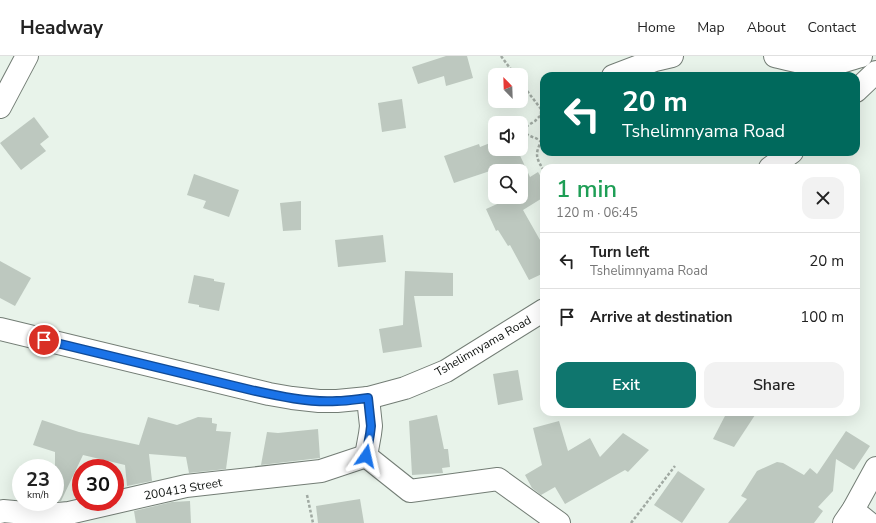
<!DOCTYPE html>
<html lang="en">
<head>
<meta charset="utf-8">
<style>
  body { margin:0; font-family:"Nunito Sans",sans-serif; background:#f2f2f2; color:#222; height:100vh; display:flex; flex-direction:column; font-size:15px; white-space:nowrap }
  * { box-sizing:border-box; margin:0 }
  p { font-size:13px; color:#767676 }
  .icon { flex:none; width:22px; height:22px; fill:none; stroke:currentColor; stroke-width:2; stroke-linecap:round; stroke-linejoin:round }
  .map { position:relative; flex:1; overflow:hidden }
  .panel { position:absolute; left:540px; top:108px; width:320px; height:252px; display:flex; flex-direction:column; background:#fff; border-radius:12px; box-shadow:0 4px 16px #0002 }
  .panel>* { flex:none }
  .banner { position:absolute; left:540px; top:16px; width:320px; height:84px; border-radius:12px; box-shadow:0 4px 16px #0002; background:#00695c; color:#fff; overflow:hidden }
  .needle { width:26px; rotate:337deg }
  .fabs { position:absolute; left:488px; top:12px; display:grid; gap:8px }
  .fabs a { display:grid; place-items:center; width:40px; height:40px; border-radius:8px; background:#fff; box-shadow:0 4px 16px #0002; font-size:20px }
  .speed { position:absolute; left:12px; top:403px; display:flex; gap:8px; font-size:20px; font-weight:700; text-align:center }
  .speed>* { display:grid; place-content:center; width:52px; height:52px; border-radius:50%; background:#fff; box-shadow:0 4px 16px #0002; line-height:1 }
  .speed small { font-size:10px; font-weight:400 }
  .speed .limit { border:6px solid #d22; background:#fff; color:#111 }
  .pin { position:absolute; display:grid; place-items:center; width:34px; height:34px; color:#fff; margin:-17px; border:2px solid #fff; border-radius:50%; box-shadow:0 1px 4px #0007 }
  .me { position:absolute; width:44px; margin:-22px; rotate:11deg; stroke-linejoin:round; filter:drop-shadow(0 0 3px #0008) }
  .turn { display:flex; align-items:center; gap:14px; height:84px; padding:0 16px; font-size:18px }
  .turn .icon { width:52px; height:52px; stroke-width:2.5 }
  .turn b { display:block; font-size:28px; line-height:34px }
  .round { display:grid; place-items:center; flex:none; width:42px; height:42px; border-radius:12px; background:#f2f2f2 }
  .summary { display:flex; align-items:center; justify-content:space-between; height:68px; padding:0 16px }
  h1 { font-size:24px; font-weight:600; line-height:30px; color:#1e9e55 }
  .primary-button { display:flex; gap:8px; margin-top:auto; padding:8px 16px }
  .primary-button a { flex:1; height:46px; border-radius:12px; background:#0f766e; color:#fff; font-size:16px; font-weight:600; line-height:46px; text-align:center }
  .primary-button a+a { background:#f2f2f2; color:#222 }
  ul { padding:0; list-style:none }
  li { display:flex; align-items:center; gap:12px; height:56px; padding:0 16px; border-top:1px solid #e0e0e0 }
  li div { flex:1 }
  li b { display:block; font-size:15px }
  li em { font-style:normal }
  header { display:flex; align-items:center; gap:24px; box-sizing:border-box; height:56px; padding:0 20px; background:#fff; border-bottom:1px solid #e0e0e0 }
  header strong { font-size:19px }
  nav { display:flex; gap:22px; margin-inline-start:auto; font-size:14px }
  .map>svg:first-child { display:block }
  .building { fill:#bdc8bf }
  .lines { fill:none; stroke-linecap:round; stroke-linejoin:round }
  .minor-casing { stroke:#737d75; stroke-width:24 }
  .path { stroke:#a0a9a2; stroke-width:2.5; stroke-dasharray:3 2; stroke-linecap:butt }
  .minor { stroke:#fff; stroke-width:22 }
  .route-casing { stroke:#114b97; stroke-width:10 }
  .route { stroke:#1a73e8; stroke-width:7 }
  .labels { text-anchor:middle; stroke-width:4; stroke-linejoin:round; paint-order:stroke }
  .street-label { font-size:12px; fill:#0e120f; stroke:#fff }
</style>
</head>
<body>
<header>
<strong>Headway</strong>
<nav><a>Home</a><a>Map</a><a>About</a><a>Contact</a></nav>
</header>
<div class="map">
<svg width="876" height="467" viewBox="0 0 876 467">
  <rect width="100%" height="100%" fill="#e8f3ea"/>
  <g class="building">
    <path d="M 446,0 L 467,0 L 473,22 L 446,30 L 444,20 L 418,28 L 412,11 Z"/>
    <path d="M 402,43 L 406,72 L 382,76 L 378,47 Z"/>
    <path d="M 34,61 L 49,81 L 40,88 L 46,95 L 21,114 L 0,87 Z"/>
    <path d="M 495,85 L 495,93 L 517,93 L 530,121 L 538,116 L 544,126 L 544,141 L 523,154 L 544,191 L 544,217 L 529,224 L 510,189 L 508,190 L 498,174 L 496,175 L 486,153 L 506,144 L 505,141 L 521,141 L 521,115 L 495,115 L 495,118 L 493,114 L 454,127 L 444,100 L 479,88 L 480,91 Z"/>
    <path d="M 194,118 L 239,134 L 229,161 L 203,152 L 206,145 L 187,139 Z"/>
    <path d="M 301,145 L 301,174 L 283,175 L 280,147 Z"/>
    <path d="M 383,179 L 386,206 L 338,211 L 335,184 Z"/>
    <path d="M 0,205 L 31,222 L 15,250 L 0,242 Z"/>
    <path d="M 405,215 L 453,217 L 453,240 L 414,240 L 422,291 L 383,297 L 379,273 L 403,269 Z"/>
    <path d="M 194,219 L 214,223 L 214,225 L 225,227 L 219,255 L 199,251 L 199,249 L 188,247 Z"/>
    <path d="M 518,314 L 523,344 L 498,349 L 493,318 Z"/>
    <path d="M 727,356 L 757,356 L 734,391 L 713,383 Z"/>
    <path d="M 437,359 L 444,393 L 448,393 L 450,411 L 442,412 L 443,417 L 412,419 L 409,365 Z"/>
    <path d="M 148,361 L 177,369 L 198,361 L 212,362 L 212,367 L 217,368 L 216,375 L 231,376 L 226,413 L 189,417 L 186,401 L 149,398 L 152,425 L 127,430 L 125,409 L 83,399 L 61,445 L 55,446 L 55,396 L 33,389 L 42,364 L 79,376 L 139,389 Z"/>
    <path d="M 559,365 L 568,395 L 590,382 L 600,401 L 623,377 L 649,394 L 628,416 L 625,414 L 565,448 L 555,431 L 541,439 L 532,432 L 525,419 L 542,409 L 533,372 Z"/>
    <path d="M 318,373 L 320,402 L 261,409 L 267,376 L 278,377 Z"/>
    <path d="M 846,375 L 870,390 L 854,414 L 836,403 L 833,435 L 818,451 L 823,455 L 814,467 L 728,467 L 747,443 L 741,440 L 757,415 L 777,406 L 783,407 L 804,419 L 810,412 L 817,418 Z"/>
    <path d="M 678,415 L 705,433 L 682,467 L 654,449 Z"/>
    <path d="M 360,443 L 364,467 L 318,467 L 316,450 Z"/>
    <path d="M 190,445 L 191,467 L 136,467 L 134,455 L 172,446 Z"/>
  </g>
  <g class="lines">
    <defs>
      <g id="minor">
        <path d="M 775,0 C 795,5 816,11 837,7 C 845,5 853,2 861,0"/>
        <path d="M 613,20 L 655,4 L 672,0"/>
        <path d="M 856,35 L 876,16"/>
        <path d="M 0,51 L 27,0"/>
        <path d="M 770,112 L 792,96"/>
        <path d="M 0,273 L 269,338 L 292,342 L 319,345 L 337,345 L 368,342 L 405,332 L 446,315 L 544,254"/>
        <path d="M 366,400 L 410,435 L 498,423 L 559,467"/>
        <path d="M 366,400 L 370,378 L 371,370 L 368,342"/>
        <path d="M 853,454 L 869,467"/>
        <path d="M 0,456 L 3,455 L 47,459 L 69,457 L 186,430 L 321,415 L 366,400"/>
        <path d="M 844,467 L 853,454 L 876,412"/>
      </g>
    </defs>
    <use href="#minor" class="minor-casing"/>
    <g class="path">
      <path d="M 501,0 L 515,19"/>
      <path d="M 521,27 L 541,53 L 541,59 L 535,65 L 527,70 L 525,76 C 529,82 536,80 541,86 C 534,99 537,103 544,115"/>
      <path d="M 307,439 L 313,467"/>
      <path d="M 631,467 L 675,410"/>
    </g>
    <use href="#minor" class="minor"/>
  </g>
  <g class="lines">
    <defs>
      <path id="route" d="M 44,284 L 251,334 C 278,340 310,347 337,345 C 348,345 358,343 368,342 L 371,370 L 370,378 L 366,400"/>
    </defs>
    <use href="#route" class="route-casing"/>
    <use href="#route" class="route"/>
  </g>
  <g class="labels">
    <g class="street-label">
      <text transform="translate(483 290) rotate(-30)" y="4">Tshelimnyama Road</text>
      <text transform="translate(183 433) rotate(-10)" y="4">200413 Street</text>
    </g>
  </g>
</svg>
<div class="fabs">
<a><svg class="needle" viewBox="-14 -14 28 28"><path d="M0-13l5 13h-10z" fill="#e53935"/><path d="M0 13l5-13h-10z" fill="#767676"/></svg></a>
<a><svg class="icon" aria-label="sound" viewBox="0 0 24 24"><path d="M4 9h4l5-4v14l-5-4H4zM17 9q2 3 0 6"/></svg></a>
<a><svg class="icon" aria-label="search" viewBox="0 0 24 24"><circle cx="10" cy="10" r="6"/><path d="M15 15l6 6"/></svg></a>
</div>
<div class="speed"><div>23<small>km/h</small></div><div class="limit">30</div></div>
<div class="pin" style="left:44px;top:284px;background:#d93025"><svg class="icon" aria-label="arrive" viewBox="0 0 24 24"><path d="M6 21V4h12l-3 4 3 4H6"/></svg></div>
<svg class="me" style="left:366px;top:400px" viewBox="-20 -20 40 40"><path d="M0-17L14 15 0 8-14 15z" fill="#1a73e8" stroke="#fff" stroke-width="4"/></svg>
<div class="banner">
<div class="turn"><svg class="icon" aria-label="left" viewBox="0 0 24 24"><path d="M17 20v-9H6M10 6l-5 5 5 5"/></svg><div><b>20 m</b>Tshelimnyama Road</div></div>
</div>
<section class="panel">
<div class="summary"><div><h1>1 min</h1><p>120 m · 06:45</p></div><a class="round"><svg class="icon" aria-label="close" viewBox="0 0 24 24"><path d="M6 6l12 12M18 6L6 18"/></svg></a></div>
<ul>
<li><svg class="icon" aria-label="left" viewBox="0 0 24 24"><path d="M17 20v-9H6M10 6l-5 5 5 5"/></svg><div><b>Turn left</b><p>Tshelimnyama Road</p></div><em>20 m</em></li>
<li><svg class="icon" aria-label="arrive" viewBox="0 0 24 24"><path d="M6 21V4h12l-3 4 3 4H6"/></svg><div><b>Arrive at destination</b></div><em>100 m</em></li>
</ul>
<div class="primary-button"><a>Exit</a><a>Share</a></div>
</section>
</div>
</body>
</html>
